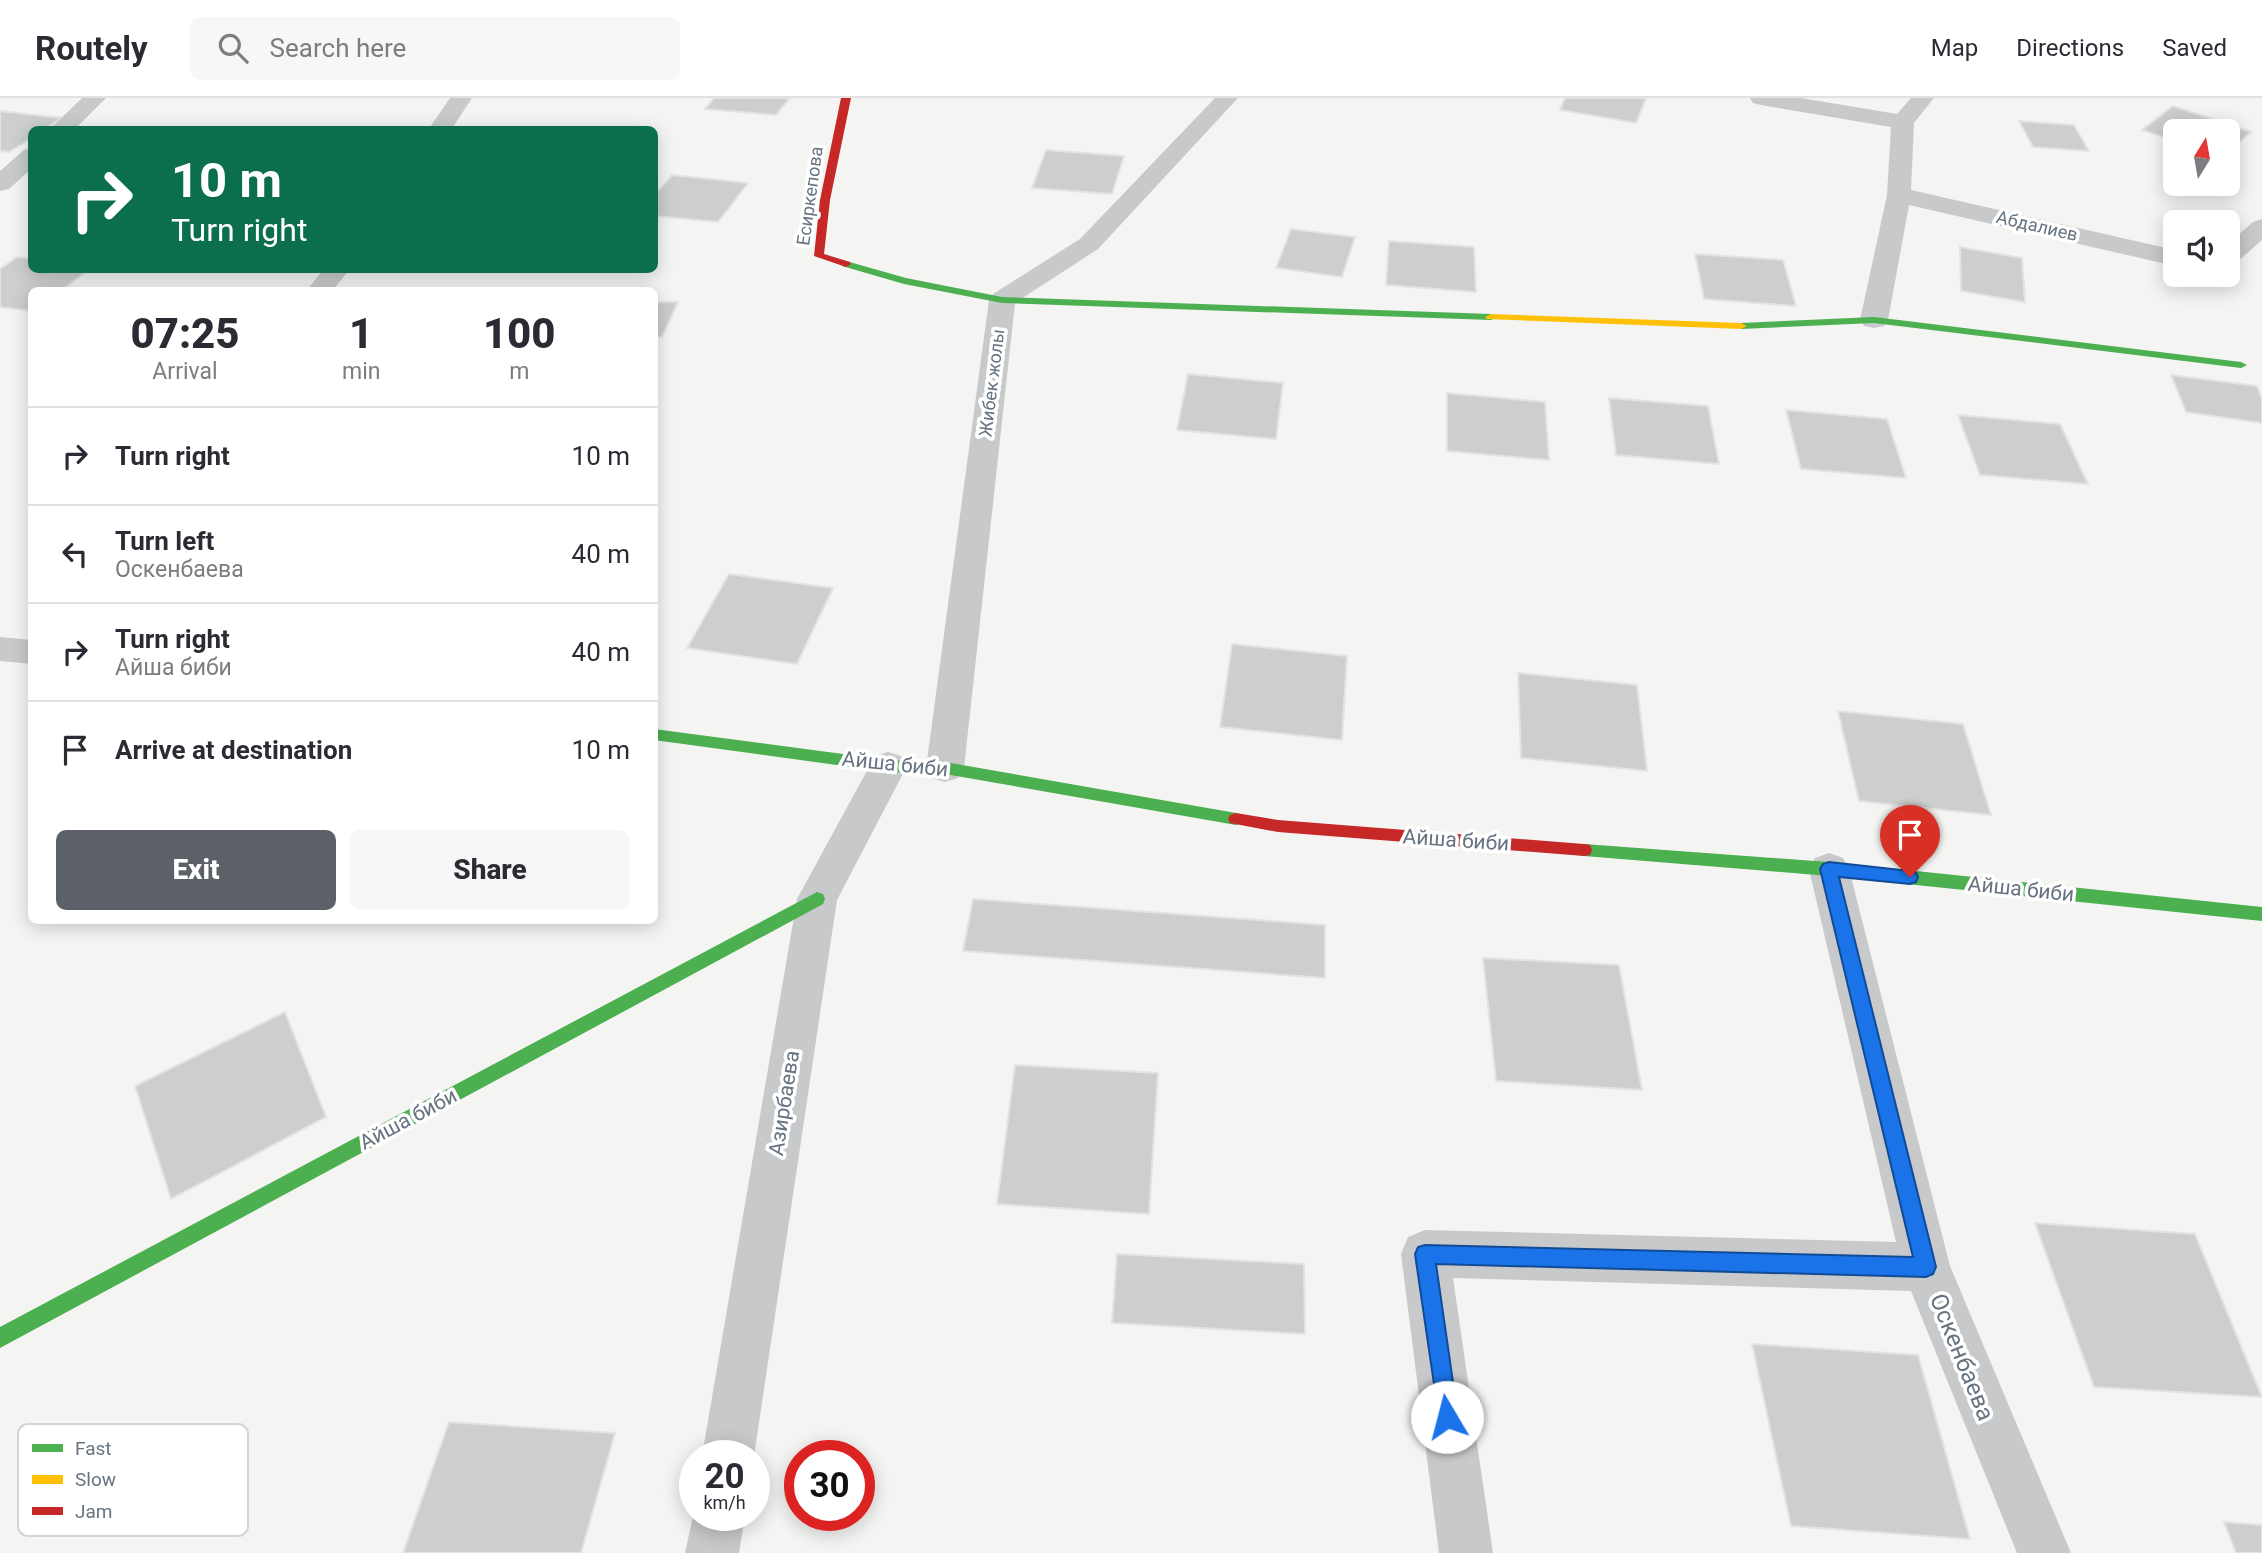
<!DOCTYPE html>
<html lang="en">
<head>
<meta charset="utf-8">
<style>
  body { margin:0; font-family:Roboto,sans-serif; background:#f7f7f7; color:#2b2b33; height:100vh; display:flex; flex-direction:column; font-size:26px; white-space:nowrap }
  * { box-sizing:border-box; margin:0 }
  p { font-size:23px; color:#7c7c81 }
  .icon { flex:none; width:38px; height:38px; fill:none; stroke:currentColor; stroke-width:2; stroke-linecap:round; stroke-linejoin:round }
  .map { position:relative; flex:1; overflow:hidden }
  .drawer { position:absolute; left:28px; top:189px; width:630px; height:637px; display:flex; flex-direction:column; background:#fff; border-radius:10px; box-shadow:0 4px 18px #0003 }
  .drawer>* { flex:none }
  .banner { position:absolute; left:28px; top:28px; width:630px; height:147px; border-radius:10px; box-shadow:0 4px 18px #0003; background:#0b6e4f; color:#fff; overflow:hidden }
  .needle { width:46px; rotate:11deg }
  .buttons { position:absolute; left:2163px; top:21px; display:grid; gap:14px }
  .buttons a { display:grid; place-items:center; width:77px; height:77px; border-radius:10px; background:#fff; box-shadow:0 4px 18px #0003; font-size:35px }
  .speed { position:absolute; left:679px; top:1342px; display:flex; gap:14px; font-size:35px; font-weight:700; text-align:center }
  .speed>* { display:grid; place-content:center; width:91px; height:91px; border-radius:50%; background:#fff; box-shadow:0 4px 18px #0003; line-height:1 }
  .speed small { font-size:18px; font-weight:400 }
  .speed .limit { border:10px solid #d22; background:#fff; color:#111 }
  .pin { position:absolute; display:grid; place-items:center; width:60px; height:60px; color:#fff; margin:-72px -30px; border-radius:50% 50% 50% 0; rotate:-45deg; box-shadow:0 0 7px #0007 }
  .pin .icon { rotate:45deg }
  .me { position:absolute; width:77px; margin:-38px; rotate:352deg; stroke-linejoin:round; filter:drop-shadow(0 0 5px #0008) }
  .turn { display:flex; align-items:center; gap:24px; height:147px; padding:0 28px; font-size:32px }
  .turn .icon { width:91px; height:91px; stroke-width:2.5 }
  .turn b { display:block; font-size:49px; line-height:60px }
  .eta { display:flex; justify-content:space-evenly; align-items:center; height:119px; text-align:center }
  .eta b { font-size:42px; font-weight:800; line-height:49px }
  .button { display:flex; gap:14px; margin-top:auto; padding:14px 28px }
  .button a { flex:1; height:80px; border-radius:10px; background:#5c6068; color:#fff; font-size:28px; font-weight:800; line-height:80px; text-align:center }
  .button a+a { background:#f7f7f7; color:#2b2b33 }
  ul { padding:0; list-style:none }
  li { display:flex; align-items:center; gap:21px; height:98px; padding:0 28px; border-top:2px solid #e1e1e2 }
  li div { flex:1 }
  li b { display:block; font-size:26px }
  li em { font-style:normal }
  header { display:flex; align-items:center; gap:42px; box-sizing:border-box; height:98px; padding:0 35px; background:#fff; border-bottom:2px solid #e1e1e2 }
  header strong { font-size:33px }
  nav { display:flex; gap:38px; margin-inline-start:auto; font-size:24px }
  .search { width:490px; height:63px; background:#f7f7f7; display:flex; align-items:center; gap:18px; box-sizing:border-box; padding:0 24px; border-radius:10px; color:#7c7c81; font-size:26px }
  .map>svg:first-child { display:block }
  .building { fill:#cdcece; stroke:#e3e3e2; stroke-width:2 }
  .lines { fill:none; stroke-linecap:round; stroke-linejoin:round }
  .street { fill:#c8c9ca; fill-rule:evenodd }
  .fast { fill:#4caf50; fill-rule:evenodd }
  .slow { fill:#ffc107; fill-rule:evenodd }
  .jam { fill:#c62828; fill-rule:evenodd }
  .route { fill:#1a73e8; stroke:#114b97; stroke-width:2 }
  .labels { text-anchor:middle; stroke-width:7; stroke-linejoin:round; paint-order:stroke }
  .far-street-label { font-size:18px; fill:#667380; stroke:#fff }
  .street-label { font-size:21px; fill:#667380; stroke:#fff }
  .near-street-label { font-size:24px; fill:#667380; stroke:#fff }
  .key { fill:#fff; stroke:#d1d5d9; stroke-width:2 }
  .key-label { font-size:19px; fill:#667380 }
</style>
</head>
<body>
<header>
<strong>Routely</strong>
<div class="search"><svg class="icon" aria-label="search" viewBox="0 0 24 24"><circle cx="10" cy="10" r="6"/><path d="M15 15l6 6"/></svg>Search here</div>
<nav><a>Map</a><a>Directions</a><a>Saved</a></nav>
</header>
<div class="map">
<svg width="2262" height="1455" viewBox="0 0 2262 1455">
  <rect width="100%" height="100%" fill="#f4f4f2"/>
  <g class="building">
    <path d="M 714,0 L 790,0 L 776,17 L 705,11 Z"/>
    <path d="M 1565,0 L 1646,0 L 1636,25 L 1560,12 Z"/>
    <path d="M 2173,8 L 2251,34 L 2228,54 L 2228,33 L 2175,33 L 2175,43 L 2142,32 Z"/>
    <path d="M 0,13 L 61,20 L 43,32 L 32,32 L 32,40 L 9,54 L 0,53 Z"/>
    <path d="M 2019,23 L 2074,27 L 2089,53 L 2033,49 Z"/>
    <path d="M 1046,52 L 1124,58 L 1112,96 L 1032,90 Z"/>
    <path d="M 672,77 L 748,85 L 718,124 L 654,118 L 654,98 Z"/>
    <path d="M 1291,131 L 1355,139 L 1342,179 L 1276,170 Z"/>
    <path d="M 1389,143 L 1474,149 L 1476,194 L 1386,187 Z"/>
    <path d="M 1960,149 L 2022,160 L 2025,204 L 1961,193 Z"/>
    <path d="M 1695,156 L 1783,162 L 1796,208 L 1704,201 Z"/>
    <path d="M 17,159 L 32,161 L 32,172 L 88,172 L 62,192 L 32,192 L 32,213 L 0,209 L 0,171 Z"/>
    <path d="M 654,204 L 678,204 L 662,239 L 654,238 Z"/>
    <path d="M 1188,276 L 1283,285 L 1276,341 L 1177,332 Z"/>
    <path d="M 2171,277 L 2257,288 L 2262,301 L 2262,325 L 2186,314 Z"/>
    <path d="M 1447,295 L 1545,304 L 1549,362 L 1447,353 Z"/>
    <path d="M 1609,300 L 1708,308 L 1719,366 L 1616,357 Z"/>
    <path d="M 1786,312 L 1887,321 L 1906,380 L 1801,371 Z"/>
    <path d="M 1958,317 L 2060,326 L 2088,386 L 1980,377 Z"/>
    <path d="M 729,476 L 833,490 L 797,566 L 687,550 Z"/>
    <path d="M 1232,546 L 1347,558 L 1342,642 L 1220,629 Z"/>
    <path d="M 1518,575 L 1637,587 L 1647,673 L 1521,660 Z"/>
    <path d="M 1838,613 L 1963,626 L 1991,717 L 1859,703 Z"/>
    <path d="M 973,801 L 1325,827 L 1325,880 L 963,853 Z"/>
    <path d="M 1483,860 L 1619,867 L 1642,992 L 1496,983 Z"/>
    <path d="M 285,914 L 326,1019 L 171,1101 L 135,988 Z"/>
    <path d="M 1015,967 L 1158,975 L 1149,1116 L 997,1106 Z"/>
    <path d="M 2035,1125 L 2195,1136 L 2262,1299 L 2094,1289 Z"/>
    <path d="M 1117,1156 L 1304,1166 L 1305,1236 L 1112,1225 Z"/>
    <path d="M 1752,1246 L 1918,1257 L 1970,1441 L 1791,1428 Z"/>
    <path d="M 449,1324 L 615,1335 L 581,1455 L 403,1455 Z"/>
    <path d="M 2224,1424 L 2262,1427 L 2262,1455 L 2236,1455 Z"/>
  </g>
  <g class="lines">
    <g class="street">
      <path d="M 82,0 L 106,0 L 74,32 L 49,32 Z"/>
      <path d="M 450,0 L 472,0 L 451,32 L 428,32 Z"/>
      <path d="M 1215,0 L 1238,0 L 1098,151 L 1015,205 L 964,670 L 958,680 L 945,684 L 932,680 L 926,670 L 989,202 L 993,196 L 1080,141 Z"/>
      <path d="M 1750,0 L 1801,0 L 1897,16 L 1911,0 L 1934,0 L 1914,25 L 1911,92 L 2175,152 L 2175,168 L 1909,107 L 1888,222 L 1884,228 L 1874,230 L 1864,228 L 1860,222 L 1887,97 L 1891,29 L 1761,7 L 1753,5 Z"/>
      <path d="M 32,50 L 32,70 L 9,91 L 0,93 L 0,73 L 24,52 Z"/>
      <path d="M 2262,121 L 2262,142 L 2237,164 L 2228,167 L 2228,146 L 2253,124 Z"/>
      <path d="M 323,172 L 349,172 L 333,192 L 307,192 Z"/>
      <path d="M 0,539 L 32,542 L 32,566 L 0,563 Z"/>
      <path d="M 888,654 L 901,658 L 907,668 L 837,802 L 754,1358 L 702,1358 L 797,801 L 875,658 Z"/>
      <path d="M 1829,755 L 1843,760 L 1849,771 L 1950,1168 L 2071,1455 L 2017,1455 L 1911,1193 L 1453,1180 L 1493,1455 L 1439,1455 L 1401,1156 L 1408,1139 L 1425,1132 L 1896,1144 L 1809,771 L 1815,760 Z"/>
      <path d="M 695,1409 L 695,1418 L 745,1418 L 739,1455 L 685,1455 Z"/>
    </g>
    <g class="fast">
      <path d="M 846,163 L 906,180 L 1002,199 L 1491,216 L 1497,219 L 1491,222 L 1002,205 L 904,186 L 842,168 L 841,166 Z"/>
      <path d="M 1874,219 L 2241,264 L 2247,267 L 2241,270 L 1874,225 L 1741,231 L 1735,228 L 1741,225 Z"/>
      <path d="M 654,631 L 888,662 L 945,664 L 1236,715 L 1242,717 L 1244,721 L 1242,725 L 1236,727 L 945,676 L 888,674 L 654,642 Z"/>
      <path d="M 1584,746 L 1829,764 L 2262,809 L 2262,823 L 1829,778 L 1584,758 L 1578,757 L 1576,752 L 1578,747 Z"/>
      <path d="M 817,794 L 823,796 L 825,801 L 823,806 L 0,1250 L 0,1229 Z"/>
    </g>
    <path class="slow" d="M 1491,216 L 1741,225 L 1747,228 L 1741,231 L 1487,221 L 1485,219 Z"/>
    <g class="jam">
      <path d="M 841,0 L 851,0 L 830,102 L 824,156 L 850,164 L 851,166 L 846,169 L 814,158 L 820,102 Z"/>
      <path d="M 1236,715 L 1278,722 L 1584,746 L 1590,747 L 1592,752 L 1590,757 L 1584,758 L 1278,734 L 1230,725 L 1228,721 L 1230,717 Z"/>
    </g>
  </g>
  <path class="route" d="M 1829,764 L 1910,773 L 1916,775 L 1918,779 L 1916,784 L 1910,786 L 1839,779 L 1936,1169 L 1933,1176 L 1926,1179 L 1436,1166 L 1458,1319 L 1455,1327 L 1447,1330 L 1440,1327 L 1415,1156 L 1418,1149 L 1425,1147 L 1913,1159 L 1820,771 L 1823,766 Z"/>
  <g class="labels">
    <g class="far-street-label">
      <text transform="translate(810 98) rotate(-82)" y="6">Есиркепова</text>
      <text transform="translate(2037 128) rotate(13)" y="6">Абдалиев</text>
      <text transform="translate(992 285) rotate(-83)" y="6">Жибек жолы</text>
    </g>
    <g class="street-label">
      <text transform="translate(895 666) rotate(6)" y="7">Айша биби</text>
      <text transform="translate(1456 742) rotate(4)" y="7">Айша биби</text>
      <text transform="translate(2021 791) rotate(6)" y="7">Айша биби</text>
      <text transform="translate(784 1005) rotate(-81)" y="7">Азирбаева</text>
      <text transform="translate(408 1021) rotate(-28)" y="7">Айша биби</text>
    </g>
    <g class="near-street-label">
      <text transform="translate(1962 1259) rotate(68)" y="8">Оскенбаева</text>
    </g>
  </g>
  <rect x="18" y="1326" width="230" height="112" rx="10" class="key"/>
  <rect x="32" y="1346" width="31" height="8" fill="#4caf50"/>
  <rect x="32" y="1377" width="31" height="9" fill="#ffc107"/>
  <rect x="32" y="1409" width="31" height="8" fill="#c62828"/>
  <g class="key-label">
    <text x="75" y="1357">Fast</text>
    <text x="75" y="1388">Slow</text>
    <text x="75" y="1420">Jam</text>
  </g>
</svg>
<div class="buttons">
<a><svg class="needle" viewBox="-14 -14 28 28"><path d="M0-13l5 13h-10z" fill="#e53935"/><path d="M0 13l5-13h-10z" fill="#7c7c81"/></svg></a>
<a><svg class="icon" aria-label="sound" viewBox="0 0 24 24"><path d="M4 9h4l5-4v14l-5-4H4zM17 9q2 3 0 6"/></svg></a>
</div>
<div class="speed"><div>20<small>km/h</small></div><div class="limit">30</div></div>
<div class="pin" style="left:1910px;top:779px;background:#d93025"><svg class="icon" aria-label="arrive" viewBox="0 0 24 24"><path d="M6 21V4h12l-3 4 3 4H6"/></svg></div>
<svg class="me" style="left:1447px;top:1319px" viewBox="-20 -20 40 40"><circle r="19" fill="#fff"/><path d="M0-13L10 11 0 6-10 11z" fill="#1a73e8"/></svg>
<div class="banner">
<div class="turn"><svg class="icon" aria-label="right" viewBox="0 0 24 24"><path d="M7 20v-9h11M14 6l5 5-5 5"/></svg><div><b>10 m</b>Turn right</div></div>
</div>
<section class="drawer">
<div class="eta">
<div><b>07:25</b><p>Arrival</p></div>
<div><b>1</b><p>min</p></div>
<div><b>100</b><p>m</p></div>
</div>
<ul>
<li><svg class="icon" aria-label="right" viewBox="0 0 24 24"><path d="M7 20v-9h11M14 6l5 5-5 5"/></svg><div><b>Turn right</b></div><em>10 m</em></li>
<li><svg class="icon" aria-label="left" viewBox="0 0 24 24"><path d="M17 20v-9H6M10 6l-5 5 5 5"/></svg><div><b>Turn left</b><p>Оскенбаева</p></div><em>40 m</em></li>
<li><svg class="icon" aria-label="right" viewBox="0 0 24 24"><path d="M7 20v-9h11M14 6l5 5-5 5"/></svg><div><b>Turn right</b><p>Айша биби</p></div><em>40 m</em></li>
<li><svg class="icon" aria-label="arrive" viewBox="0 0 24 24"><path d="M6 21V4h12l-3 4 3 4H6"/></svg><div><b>Arrive at destination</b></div><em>10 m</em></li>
</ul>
<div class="button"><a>Exit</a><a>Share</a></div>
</section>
</div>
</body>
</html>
